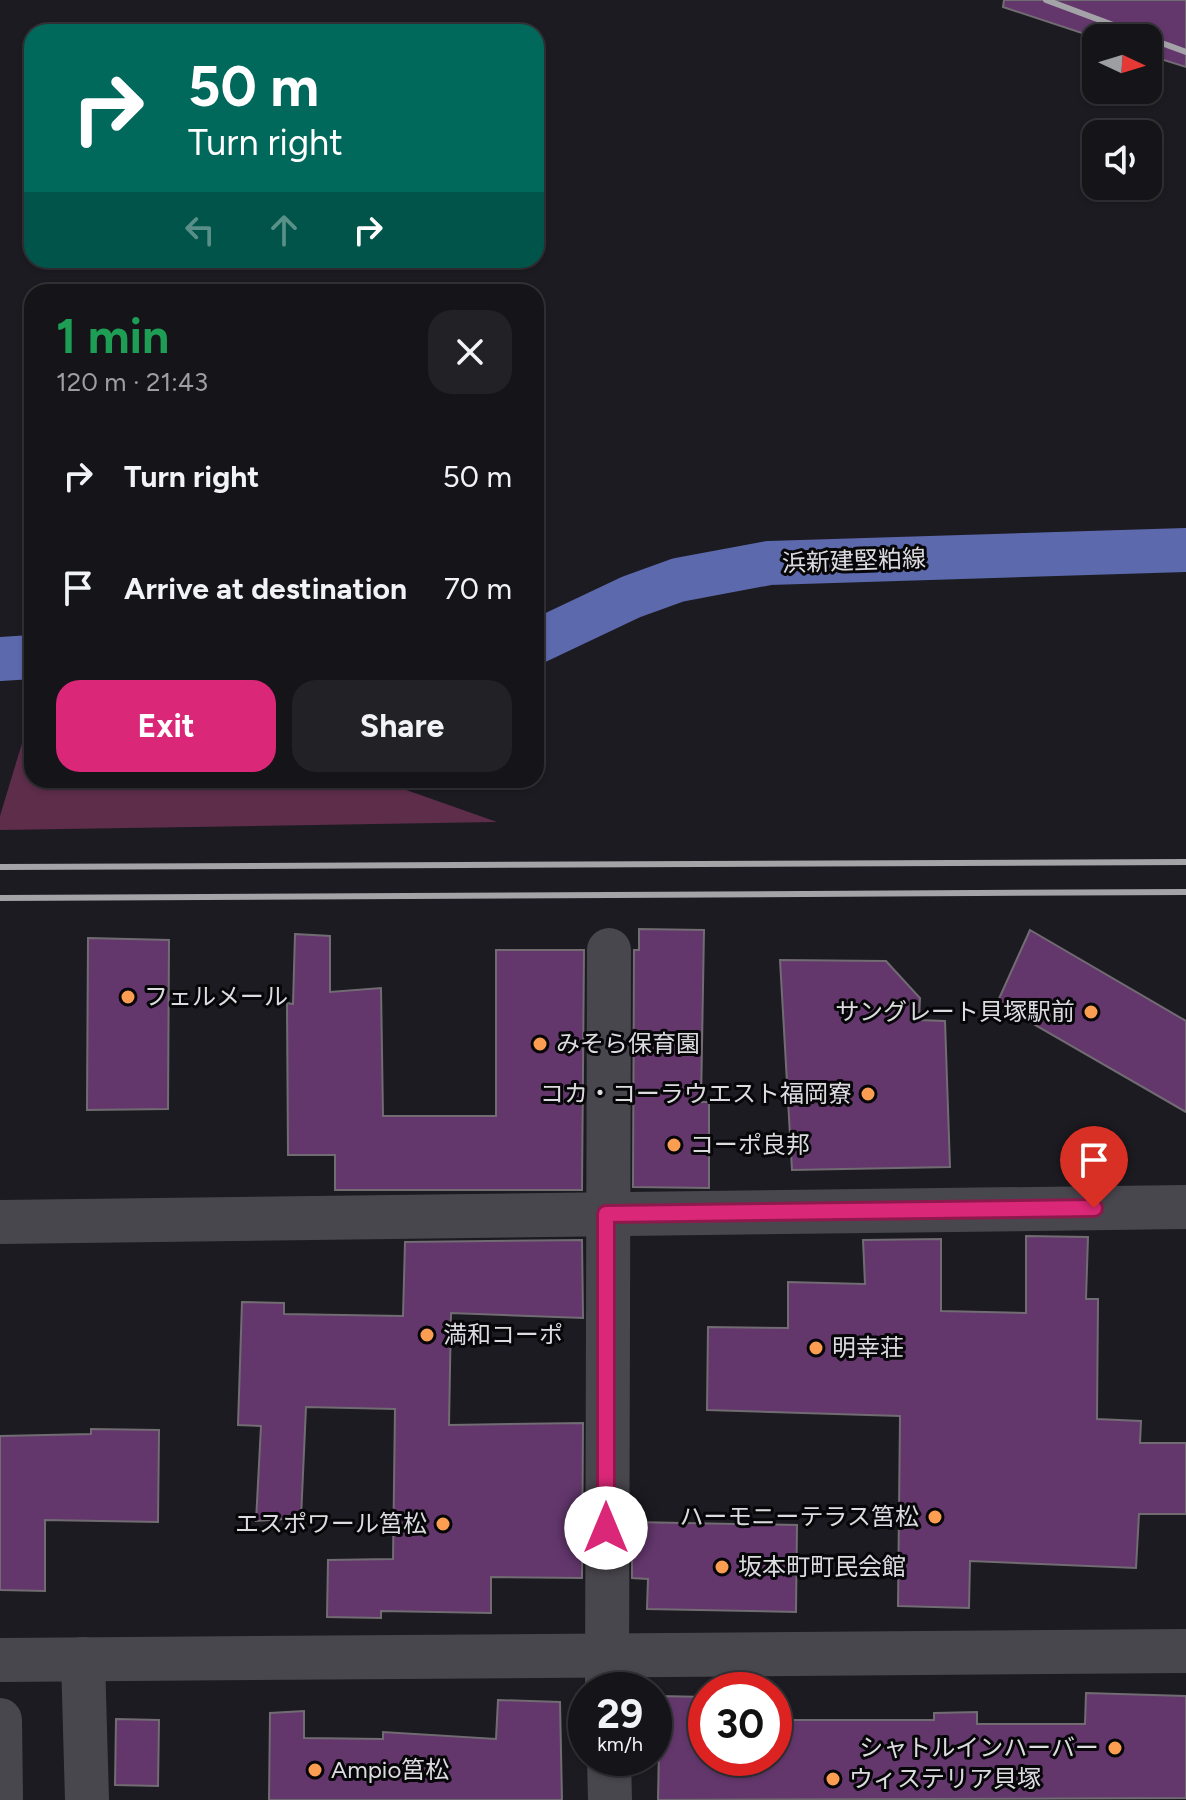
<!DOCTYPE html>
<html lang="en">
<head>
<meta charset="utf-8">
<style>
  body { margin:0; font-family:Figtree,"Noto Sans JP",sans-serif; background:#222126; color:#f1f3f6; height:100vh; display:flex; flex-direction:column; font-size:30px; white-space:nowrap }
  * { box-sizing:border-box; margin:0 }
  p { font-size:26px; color:#9d9ea2 }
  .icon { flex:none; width:44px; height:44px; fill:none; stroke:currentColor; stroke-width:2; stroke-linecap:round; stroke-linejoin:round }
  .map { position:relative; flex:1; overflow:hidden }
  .side { position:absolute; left:24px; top:284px; width:520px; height:504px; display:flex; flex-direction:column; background:#151419; border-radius:24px; box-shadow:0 2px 6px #0004,0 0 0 2px #343338 }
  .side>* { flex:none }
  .banner { position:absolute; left:24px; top:24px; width:520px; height:244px; border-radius:24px; box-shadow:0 2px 6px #0004,0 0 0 2px #343338; background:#00695c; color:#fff; overflow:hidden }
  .needle { width:52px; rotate:94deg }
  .fabs { position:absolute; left:1082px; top:24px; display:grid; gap:16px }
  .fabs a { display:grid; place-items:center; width:80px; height:80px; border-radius:16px; background:#151419; box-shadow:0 2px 6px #0004,0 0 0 2px #343338; font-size:40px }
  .speed { position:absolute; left:568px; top:1672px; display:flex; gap:16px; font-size:40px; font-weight:700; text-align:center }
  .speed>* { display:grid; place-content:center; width:104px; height:104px; border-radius:50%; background:#151419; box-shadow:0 2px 6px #0004,0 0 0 2px #343338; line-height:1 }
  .speed small { font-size:20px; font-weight:400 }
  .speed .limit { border:12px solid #d22; background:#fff; color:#111 }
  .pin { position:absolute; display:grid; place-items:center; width:68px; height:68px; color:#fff; margin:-82px -34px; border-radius:50% 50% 50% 0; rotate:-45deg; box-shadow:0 0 8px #0007 }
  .pin .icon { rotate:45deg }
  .me { position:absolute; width:88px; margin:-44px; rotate:0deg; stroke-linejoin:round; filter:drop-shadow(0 0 6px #0008) }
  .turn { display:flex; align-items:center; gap:28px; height:168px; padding:0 32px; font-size:36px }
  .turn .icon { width:104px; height:104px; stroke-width:2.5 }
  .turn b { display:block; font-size:56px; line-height:68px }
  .lanes { display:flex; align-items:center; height:76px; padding:0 32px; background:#0003; justify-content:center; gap:40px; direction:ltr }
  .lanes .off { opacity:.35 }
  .round { display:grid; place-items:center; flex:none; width:84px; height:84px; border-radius:24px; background:#222126 }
  .summary { display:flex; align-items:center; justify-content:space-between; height:136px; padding:0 32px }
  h1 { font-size:48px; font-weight:700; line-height:60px; color:#1e9e55 }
  .button { display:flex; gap:16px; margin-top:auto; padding:16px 32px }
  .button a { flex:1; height:92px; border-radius:24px; background:#db2777; color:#fff; font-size:32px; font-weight:700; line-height:92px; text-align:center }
  .button a+a { background:#222126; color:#f1f3f6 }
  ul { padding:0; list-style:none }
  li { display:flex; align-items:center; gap:24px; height:112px; padding:0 32px }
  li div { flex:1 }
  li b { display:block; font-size:30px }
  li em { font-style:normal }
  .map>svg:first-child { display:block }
  .green { fill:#5d2d4a }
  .building { fill:#63376c; stroke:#716c72; stroke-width:2 }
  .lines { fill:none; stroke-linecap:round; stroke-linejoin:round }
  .minor { stroke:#49474e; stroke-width:44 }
  .major { stroke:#5c69ad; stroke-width:44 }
  .rail { stroke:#a4a3a7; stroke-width:6 }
  .route-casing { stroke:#8e194d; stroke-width:20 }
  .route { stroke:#db2777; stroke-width:14 }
  .poi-dot { fill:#fb9e51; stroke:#070608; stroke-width:3 }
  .labels { text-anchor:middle; stroke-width:6; stroke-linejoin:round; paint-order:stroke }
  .street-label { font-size:24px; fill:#dcdbdf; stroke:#070608 }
  .poi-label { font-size:24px; fill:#dcdbdf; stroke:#070608; text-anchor:start }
</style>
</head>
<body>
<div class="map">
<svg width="1186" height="1800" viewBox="0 0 1186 1800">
  <rect width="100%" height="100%" fill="#1c1b21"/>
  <path class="green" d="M 32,710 L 32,780 L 378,780 L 497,822 L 0,830 L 0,816 Z"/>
  <g class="building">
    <path d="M 1004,0 L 1186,0 L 1186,67 L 1148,55 L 1148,38 L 1097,38 L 1003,7 Z"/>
    <path d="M 639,929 L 704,930 L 701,1102 L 709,1102 L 709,1188 L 633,1187 L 634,950 L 639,950 Z"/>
    <path d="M 1030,930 L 1186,1021 L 1186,1112 L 997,1003 Z"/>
    <path d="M 295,934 L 330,936 L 330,992 L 381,988 L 383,1116 L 496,1116 L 496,950 L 584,950 L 582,1190 L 335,1190 L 335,1155 L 288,1155 L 287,1003 L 293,1004 Z"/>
    <path d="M 88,938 L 169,940 L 168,1109 L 87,1110 Z"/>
    <path d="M 780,960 L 886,961 L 920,998 L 919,1020 L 945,1021 L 950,1167 L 792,1170 Z"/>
    <path d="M 1026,1236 L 1088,1237 L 1086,1299 L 1098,1299 L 1097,1419 L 1141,1421 L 1140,1443 L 1186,1443 L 1186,1514 L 1139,1514 L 1136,1568 L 970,1561 L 969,1608 L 898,1606 L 900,1416 L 707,1410 L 708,1327 L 788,1328 L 788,1282 L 865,1284 L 863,1240 L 941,1239 L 941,1311 L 1026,1313 Z"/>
    <path d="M 582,1240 L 583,1318 L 451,1313 L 449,1425 L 583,1423 L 582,1578 L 491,1577 L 491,1613 L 381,1611 L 381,1618 L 327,1617 L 328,1560 L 393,1559 L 395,1409 L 306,1407 L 301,1518 L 256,1521 L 261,1426 L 238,1425 L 242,1302 L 284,1303 L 284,1314 L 403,1316 L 405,1242 Z"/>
    <path d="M 91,1429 L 159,1430 L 158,1522 L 45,1520 L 45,1591 L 0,1590 L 0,1436 L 91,1434 Z"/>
    <path d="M 632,1522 L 797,1525 L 796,1612 L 647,1609 L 648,1579 L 632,1578 Z"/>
    <path d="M 1086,1693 L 1186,1696 L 1186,1798 L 658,1800 L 660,1696 L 706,1697 L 706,1758 L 774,1758 L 774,1720 L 934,1720 L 934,1713 L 977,1712 L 977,1724 L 1085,1724 Z"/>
    <path d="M 498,1700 L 560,1702 L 562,1800 L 269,1800 L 270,1713 L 304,1711 L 304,1738 L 383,1739 L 383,1732 L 496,1739 Z"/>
    <path d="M 116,1719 L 159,1720 L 158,1786 L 115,1785 Z"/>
  </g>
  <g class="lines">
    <g class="minor">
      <path d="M 0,1222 L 1186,1207"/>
      <path d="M 83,1659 L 87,1800"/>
      <path d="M 0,1660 L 1186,1651"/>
      <path d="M 607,1690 L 609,950"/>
      <path d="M 0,1720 L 1,1800"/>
      <path d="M 609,1758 L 610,1800"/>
    </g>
    <g class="major">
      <path d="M 536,642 L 631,597 L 678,580 L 769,563 L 1186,550"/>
      <path d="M 0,659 L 32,657"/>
    </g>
    <g class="rail">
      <path d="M 1046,0 L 1148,38"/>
      <path d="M 1148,38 L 1186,52"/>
      <path d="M 0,867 L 1186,862"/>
      <path d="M 0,898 L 1186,892"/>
    </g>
  </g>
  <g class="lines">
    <defs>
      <path id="route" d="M 606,1528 L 606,1214 L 1094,1208"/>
    </defs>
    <use href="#route" class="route-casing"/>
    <use href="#route" class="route"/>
  </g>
  <g class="poi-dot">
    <circle cx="128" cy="997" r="8"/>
    <circle cx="1091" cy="1012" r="8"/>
    <circle cx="540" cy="1044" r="8"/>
    <circle cx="868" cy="1094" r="8"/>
    <circle cx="674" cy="1145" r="8"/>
    <circle cx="427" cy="1335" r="8"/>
    <circle cx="816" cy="1348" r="8"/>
    <circle cx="935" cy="1517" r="8"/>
    <circle cx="443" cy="1524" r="8"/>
    <circle cx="722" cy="1567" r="8"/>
    <circle cx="1115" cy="1748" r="8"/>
    <circle cx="315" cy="1770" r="8"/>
    <circle cx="833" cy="1779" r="8"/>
  </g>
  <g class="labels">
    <g class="street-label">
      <text transform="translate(854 561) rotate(-2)" y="8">浜新建堅粕線</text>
    </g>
    <g class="poi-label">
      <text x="144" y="1005">フェルメール</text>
      <text x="1075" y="1020" text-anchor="end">サングレート貝塚駅前</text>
      <text x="556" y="1052">みそら保育園</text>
      <text x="852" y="1102" text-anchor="end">コカ・コーラウエスト福岡寮</text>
      <text x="690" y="1153">コーポ良邦</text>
      <text x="443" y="1343">満和コーポ</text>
      <text x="832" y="1356">明幸荘</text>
      <text x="919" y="1525" text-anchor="end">ハーモニーテラス筥松</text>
      <text x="427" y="1532" text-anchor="end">エスポワール筥松</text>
      <text x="738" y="1575">坂本町町民会館</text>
      <text x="1099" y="1756" text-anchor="end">シャトルインハーバー</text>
      <text x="331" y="1778">Ampio筥松</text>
      <text x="849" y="1787">ウィステリア貝塚</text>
    </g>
  </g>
</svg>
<div class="fabs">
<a><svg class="needle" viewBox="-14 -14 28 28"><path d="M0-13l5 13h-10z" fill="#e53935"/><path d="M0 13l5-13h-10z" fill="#9d9ea2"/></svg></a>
<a><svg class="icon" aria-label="sound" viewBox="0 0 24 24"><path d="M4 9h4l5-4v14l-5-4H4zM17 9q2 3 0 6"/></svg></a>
</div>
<div class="speed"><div>29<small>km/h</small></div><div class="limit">30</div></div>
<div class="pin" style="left:1094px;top:1208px;background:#d93025"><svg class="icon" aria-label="arrive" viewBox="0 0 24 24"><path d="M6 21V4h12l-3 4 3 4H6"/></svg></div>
<svg class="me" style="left:606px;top:1528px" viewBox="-20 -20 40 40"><circle r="19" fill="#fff"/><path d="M0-13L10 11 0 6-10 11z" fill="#db2777"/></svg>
<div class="banner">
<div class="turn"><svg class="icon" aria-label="right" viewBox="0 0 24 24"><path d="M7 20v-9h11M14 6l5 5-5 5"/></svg><div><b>50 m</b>Turn right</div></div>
<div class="lanes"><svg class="icon off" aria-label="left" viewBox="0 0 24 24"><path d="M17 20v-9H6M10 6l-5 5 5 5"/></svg><svg class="icon off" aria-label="ahead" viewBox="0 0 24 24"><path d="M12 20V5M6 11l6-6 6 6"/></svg><svg class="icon" aria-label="right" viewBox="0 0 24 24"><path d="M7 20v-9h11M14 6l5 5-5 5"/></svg></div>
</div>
<section class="side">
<div class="summary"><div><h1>1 min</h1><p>120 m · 21:43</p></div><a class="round"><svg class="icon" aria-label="close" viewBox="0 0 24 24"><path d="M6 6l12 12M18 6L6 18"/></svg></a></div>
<ul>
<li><svg class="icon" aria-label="right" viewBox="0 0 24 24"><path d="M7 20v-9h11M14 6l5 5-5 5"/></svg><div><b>Turn right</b></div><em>50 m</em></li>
<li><svg class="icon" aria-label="arrive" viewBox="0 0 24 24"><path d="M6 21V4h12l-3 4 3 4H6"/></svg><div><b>Arrive at destination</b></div><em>70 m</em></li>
</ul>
<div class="button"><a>Exit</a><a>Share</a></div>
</section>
</div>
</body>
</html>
